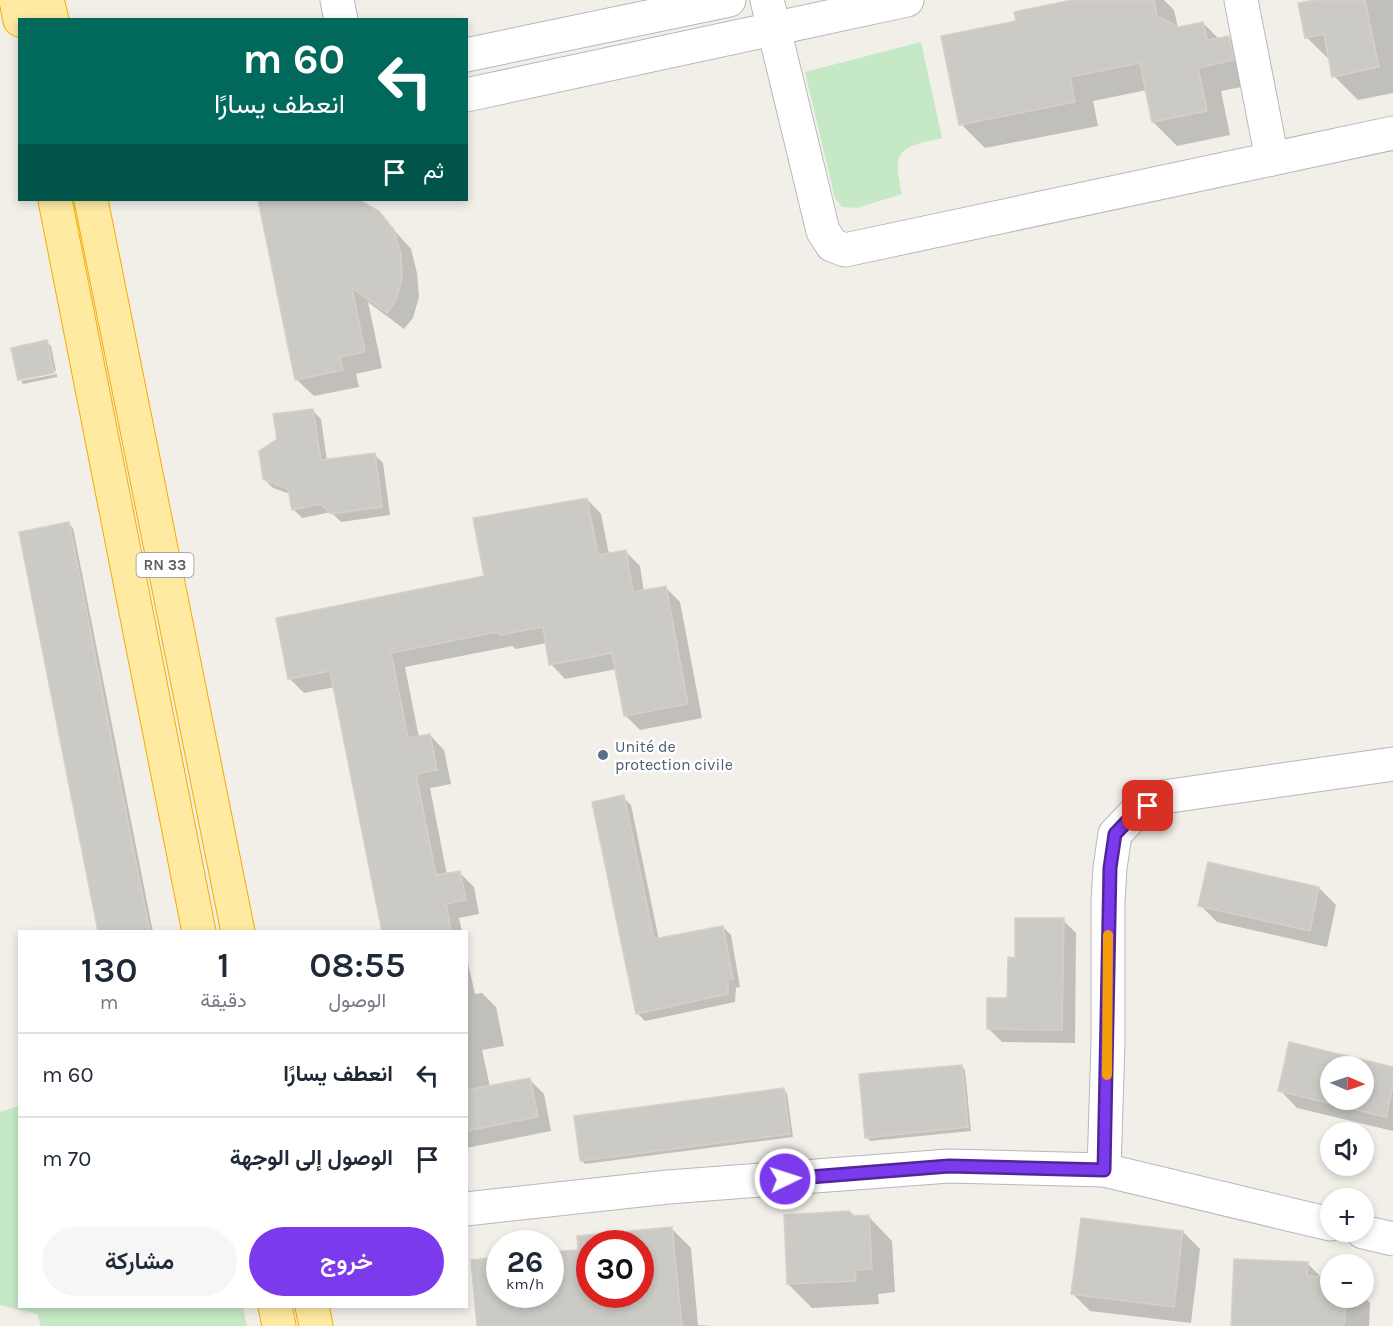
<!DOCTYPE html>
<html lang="ar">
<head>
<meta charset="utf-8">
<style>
  body { margin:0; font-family:Karla,Vazirmatn,sans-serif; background:#f6f6f7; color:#1f2937; direction:rtl; height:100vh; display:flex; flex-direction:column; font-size:22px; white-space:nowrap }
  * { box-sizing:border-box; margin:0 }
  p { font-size:20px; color:#747a83 }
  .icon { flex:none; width:33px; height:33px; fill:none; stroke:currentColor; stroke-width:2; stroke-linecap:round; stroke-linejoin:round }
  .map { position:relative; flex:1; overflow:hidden; direction:ltr }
  .sheet { position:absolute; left:18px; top:930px; width:450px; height:378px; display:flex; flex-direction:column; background:#fff; border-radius:0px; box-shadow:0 3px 9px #0003; direction:rtl }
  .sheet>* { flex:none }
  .top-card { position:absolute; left:18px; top:18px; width:450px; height:183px; border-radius:0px; box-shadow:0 3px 9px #0003; direction:rtl; background:#00695c; color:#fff; overflow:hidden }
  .needle { width:39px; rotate:92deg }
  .buttons { position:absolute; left:1320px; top:1056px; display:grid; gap:12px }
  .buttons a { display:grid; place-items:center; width:54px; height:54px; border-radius:50%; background:#fff; box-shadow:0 3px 9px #0003; font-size:30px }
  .speed { position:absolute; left:486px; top:1230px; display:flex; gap:12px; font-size:30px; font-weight:700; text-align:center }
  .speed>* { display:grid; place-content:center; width:78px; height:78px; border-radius:50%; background:#fff; box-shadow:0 3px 9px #0003; line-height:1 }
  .speed small { font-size:15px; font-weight:400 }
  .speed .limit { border:9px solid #d22; background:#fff; color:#111 }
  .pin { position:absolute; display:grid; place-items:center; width:51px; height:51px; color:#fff; margin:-26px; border-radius:12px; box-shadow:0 3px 9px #0006 }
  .me { position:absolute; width:66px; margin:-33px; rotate:86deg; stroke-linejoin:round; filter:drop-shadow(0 0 4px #0008) }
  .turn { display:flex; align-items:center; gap:21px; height:126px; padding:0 24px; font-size:27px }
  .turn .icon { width:78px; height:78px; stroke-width:2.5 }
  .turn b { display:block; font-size:42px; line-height:51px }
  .then { display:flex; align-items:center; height:57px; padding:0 24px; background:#0003; gap:12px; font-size:22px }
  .eta { display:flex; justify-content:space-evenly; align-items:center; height:102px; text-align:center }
  .eta b { font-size:36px; font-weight:600; line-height:42px }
  .primary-button { display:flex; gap:12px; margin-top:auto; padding:12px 24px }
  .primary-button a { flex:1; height:69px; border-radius:36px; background:#7c3aed; color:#fff; font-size:24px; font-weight:600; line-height:69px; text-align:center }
  .primary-button a+a { background:#f6f6f7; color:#1f2937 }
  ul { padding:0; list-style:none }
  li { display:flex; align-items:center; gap:18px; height:84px; padding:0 24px; border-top:2px solid #e0e1e3 }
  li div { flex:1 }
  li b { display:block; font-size:22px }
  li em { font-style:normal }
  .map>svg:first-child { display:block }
  .green { fill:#c5e8c5 }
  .shadow { fill:#0003; fill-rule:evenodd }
  .building { fill:#cccac5; stroke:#d6d1c6; stroke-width:1.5; fill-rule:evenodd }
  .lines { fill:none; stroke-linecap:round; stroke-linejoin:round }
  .minor-casing { stroke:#b5b8bc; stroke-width:35 }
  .trunk-casing { stroke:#f9ab00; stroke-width:35 }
  .minor { stroke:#fff; stroke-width:33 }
  .trunk { stroke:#feeaa1; stroke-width:33 }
  .route-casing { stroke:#51269a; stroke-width:15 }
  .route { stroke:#7c3aed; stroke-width:10 }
  .slow { stroke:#f59e0b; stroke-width:10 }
  .service-dot { fill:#5c6f8a; stroke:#fff; stroke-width:2 }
  .labels { text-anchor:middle; stroke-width:5; stroke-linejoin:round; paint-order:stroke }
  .shield { fill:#fff; stroke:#8f9295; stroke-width:1.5 }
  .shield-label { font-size:15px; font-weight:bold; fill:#5f6368 }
  .service-label { font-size:16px; fill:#4e5e75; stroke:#fff; text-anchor:start }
</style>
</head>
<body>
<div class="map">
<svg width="1393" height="1326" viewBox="0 0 1393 1326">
  <rect width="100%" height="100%" fill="#f1efe8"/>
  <g class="green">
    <path d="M 921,42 L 942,138 C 900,148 892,147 902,194 L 857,208 L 842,207 L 835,198 L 805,72 Z"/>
    <path d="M 19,1106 L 20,1306 L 243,1307 L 247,1326 L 41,1326 L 37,1314 L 0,1305 L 0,1112 Z"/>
  </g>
  <g class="shadow">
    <path d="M 1080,0 L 1164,0 L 1174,10 L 1178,28 L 1203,23 L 1219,39 L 1228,38 L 1252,62 L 1257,84 L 1221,91 L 1230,135 L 1177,146 L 1153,122 L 1147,90 L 1093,101 L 1098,126 L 985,148 L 961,124 L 1018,22 Z"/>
    <path d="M 1320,0 L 1393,0 L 1393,93 L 1358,100 L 1334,76 L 1331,61 L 1306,37 Z"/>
    <path d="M 259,200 L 345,200 L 350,224 L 378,212 L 411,249 L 417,273 L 419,297 L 413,318 L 404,329 L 368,302 L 382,368 L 356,374 L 359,387 L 314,396 L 296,379 Z"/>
    <path d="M 47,342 L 51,346 L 56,371 L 20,378 L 20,380 L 13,349 Z"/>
    <path d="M 57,374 L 57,377 L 23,384 L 21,381 Z"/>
    <path d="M 313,411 L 321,419 L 327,461 L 374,454 L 383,463 L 390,515 L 341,522 L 331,512 L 302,518 L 294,510 L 290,494 L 273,488 L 264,479 L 279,440 Z"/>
    <path d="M 587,499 L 601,514 L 609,554 L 625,551 L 640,566 L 644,592 L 666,588 L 680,602 L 702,718 L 640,730 L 625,715 L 617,669 L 565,679 L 551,664 L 547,643 L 516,649 L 512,646 L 405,667 L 419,738 L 430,735 L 444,750 L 451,784 L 430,788 L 447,875 L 459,872 L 474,887 L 479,914 L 459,918 L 462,932 L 384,932 L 335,687 L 304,693 L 289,678 L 485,577 Z"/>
    <path d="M 68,523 L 73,528 L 153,932 L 100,932 Z"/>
    <path d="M 623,797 L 631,805 L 659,940 L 723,927 L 731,935 L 740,987 L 736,988 L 735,1002 L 645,1021 L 637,1013 Z"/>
    <path d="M 1319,888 L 1336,905 L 1327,947 L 1217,922 L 1200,905 Z"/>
    <path d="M 1063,920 L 1076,933 L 1075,1043 L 1002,1042 L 989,1029 L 1009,1000 L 1016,959 Z"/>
    <path d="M 466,954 L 475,994 L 482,993 L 496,1007 L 504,1046 L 482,1050 L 490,1087 L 529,1079 L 544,1094 L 551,1131 L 466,1148 Z"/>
    <path d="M 1291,1044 L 1393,1069 L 1393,1131 L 1297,1108 L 1280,1090 ZM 1330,1066 L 1364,1066 L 1364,1100 L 1330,1100 Z"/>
    <path d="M 961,1066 L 965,1070 L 971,1131 L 870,1141 L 866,1137 Z"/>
    <path d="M 783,1089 L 787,1093 L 793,1137 L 585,1164 L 581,1160 Z"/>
    <path d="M 868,1216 L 892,1241 L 895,1292 L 878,1294 L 879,1304 L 812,1308 L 788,1284 L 854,1217 Z"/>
    <path d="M 672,1229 L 691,1248 L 698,1325 L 712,1326 L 478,1326 L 500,1294 L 550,1294 L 579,1251 L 578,1237 ZM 590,1244 L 640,1244 L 640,1294 L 590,1294 Z"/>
    <path d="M 1183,1232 L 1200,1249 L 1191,1323 L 1090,1311 L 1073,1294 Z"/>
    <path d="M 1308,1264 L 1322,1278 L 1330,1278 L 1330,1298 L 1364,1297 L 1370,1303 L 1369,1326 L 1232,1326 Z"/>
  </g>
  <g class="building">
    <path d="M 1072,0 L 1154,0 L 1157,16 L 1179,27 L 1203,22 L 1207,40 L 1229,36 L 1234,60 L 1198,68 L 1207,111 L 1152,122 L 1140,63 L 1070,77 L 1075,102 L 959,125 L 941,36 L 1016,21 L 1014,12 Z"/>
    <path d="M 1315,0 L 1365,0 L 1379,67 L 1332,77 L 1324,34 L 1305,38 L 1298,3 Z"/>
    <path d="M 258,200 L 359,200 L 379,211 L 394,230 L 401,254 L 402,279 L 396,300 L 387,313 L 352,288 L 365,352 L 340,357 L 343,370 L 295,380 Z"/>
    <path d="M 47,340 L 54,373 L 18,380 L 11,348 Z"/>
    <path d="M 313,409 L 321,460 L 375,453 L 382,507 L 331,514 L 321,504 L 292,510 L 288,489 L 263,479 L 259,451 L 277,439 L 273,414 Z"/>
    <path d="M 587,498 L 598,555 L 626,550 L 633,592 L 666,586 L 688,704 L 624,716 L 612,653 L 549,665 L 543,627 L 500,635 L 496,632 L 391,653 L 408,738 L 430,734 L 437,770 L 416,774 L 436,875 L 460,871 L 466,900 L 446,904 L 451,932 L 382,932 L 330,671 L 288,679 L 276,618 L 484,576 L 473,518 Z"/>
    <path d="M 69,522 L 133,848 L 150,932 L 98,932 L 19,532 Z"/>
    <path d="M 624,795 L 654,939 L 723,926 L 733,979 L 728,980 L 728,994 L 636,1014 L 592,802 Z"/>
    <path d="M 1208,862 L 1319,887 L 1310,931 L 1198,906 Z"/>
    <path d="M 1015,918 L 1064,918 L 1062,1030 L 987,1029 L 987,998 L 1007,998 L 1008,957 L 1015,958 Z"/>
    <path d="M 1289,1042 L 1393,1067 L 1393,1086 L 1386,1117 L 1278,1091 ZM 1330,1066 L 1364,1066 L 1364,1100 L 1330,1100 Z"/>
    <path d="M 962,1065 L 968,1127 L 865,1138 L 859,1074 Z"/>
    <path d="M 530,1078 L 538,1117 L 466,1131 L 466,1090 Z"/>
    <path d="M 784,1088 L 790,1134 L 580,1161 L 574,1116 Z"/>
    <path d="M 849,1211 L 854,1216 L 869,1215 L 872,1269 L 855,1270 L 856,1281 L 787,1284 L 784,1215 Z"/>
    <path d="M 1081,1218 L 1183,1231 L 1174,1307 L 1071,1294 Z"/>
    <path d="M 672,1227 L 682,1326 L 477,1326 L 471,1260 L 500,1257 L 500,1294 L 550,1294 L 550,1252 L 578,1250 L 577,1236 ZM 590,1244 L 640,1244 L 640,1294 L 590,1294 Z"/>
    <path d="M 1234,1259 L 1308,1262 L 1307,1276 L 1330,1277 L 1330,1298 L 1346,1298 L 1344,1326 L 1231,1326 Z"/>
  </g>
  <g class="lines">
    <defs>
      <g id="minor">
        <path d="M 337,0 L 341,20"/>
        <path d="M 767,0 L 823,231 L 832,245 L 845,250 L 1393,133"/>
        <path d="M 1241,0 L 1272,159"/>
        <path d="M 466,55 L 729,0"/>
        <path d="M 466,95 L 907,0"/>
        <path d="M 1104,1170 L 1108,1042 L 1108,902 L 1110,868 L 1115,834 L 1134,814 L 1163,797 L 1393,764"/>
        <path d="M 466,1209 L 668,1187 L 949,1166 L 1104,1170 L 1330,1224"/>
        <path d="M 1363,1232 L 1393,1239"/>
      </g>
      <g id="trunk">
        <path d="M 16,0 L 20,20"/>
        <path d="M 47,0 L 52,20"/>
        <path d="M 55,200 L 199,932"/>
        <path d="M 91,200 L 238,932"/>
        <path d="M 275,1306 L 279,1326"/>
        <path d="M 312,1306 L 316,1326"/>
      </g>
    </defs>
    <use href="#minor" class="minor-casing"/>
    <use href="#trunk" class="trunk-casing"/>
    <use href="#minor" class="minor"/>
    <use href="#trunk" class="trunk"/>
  </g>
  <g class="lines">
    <defs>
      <path id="route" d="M 785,1179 L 949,1166 L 1104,1170 L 1110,868 L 1115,834 L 1134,814 L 1148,806"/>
    </defs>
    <use href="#route" class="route-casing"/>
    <use href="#route" class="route"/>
    <path class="slow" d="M 1107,1075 L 1108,935"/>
  </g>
  <circle class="service-dot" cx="603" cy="755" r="6"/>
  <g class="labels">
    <rect class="shield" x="136.5" y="553" width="57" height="24" rx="4.5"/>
    <g class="shield-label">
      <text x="165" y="570">RN 33</text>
    </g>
    <g class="service-label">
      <text x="615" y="752">Unité de<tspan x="615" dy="18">protection civile</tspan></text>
    </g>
  </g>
</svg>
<div class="buttons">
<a><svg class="needle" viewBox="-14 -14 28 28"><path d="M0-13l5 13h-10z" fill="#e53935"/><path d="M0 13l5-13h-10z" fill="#747a83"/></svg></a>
<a><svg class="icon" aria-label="sound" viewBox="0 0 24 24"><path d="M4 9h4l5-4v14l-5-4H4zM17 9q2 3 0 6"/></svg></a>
<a>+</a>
<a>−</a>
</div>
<div class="speed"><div>26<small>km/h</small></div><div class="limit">30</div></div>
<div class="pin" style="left:1148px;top:806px;background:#d93025"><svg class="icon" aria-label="arrive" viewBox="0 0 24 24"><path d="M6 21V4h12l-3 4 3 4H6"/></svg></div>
<svg class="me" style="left:785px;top:1179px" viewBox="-20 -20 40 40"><circle r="17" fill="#7c3aed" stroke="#fff" stroke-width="3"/><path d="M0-11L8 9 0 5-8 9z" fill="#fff"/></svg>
<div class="top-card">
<div class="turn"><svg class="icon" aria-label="left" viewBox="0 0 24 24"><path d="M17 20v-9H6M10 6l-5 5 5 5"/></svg><div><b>60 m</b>انعطف يسارًا</div></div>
<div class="then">ثم<svg class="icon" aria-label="arrive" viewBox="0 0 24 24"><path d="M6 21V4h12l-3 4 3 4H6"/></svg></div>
</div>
<section class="sheet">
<div class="eta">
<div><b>08:55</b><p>الوصول</p></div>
<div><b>1</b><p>دقيقة</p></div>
<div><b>130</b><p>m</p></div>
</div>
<ul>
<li><svg class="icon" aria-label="left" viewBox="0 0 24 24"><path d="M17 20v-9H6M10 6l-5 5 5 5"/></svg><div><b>انعطف يسارًا</b></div><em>60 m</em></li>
<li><svg class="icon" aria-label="arrive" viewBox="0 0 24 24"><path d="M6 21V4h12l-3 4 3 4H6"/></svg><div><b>الوصول إلى الوجهة</b></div><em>70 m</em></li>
</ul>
<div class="primary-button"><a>خروج</a><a>مشاركة</a></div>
</section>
</div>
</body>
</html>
